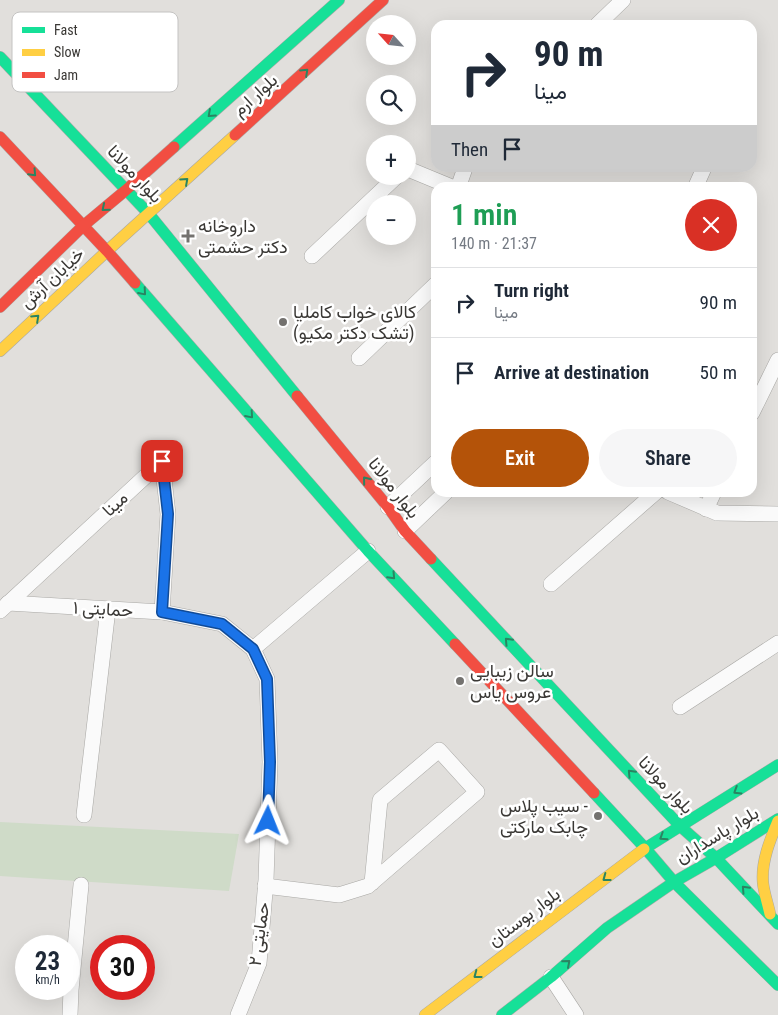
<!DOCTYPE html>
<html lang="en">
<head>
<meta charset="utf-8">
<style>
  body { margin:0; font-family:"Roboto Condensed",Vazirmatn,sans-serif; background:#f6f6f7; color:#1f2937; height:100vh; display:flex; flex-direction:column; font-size:19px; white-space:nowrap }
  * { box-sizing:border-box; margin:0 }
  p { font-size:16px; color:#747a83 }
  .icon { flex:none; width:28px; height:28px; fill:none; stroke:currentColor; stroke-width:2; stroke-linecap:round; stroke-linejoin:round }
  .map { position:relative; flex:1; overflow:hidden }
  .sheet { position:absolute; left:431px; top:182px; width:326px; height:315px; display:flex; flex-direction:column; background:#fff; border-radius:15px; box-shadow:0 5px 20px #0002 }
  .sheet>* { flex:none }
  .guide { position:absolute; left:431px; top:20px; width:326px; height:152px; border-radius:15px; box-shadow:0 5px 20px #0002; background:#fff; color:#1f2937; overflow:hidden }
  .needle { width:32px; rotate:297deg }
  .tools { position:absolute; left:366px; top:15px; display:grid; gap:10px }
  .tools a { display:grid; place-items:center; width:50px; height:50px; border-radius:50%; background:#fff; box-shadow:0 5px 20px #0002; font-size:25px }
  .speed { position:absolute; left:15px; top:935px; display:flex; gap:10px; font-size:25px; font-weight:700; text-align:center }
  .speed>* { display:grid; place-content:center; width:65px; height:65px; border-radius:50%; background:#fff; box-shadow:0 5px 20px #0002; line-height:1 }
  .speed small { font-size:12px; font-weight:400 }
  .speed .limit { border:8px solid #d22; background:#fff; color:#111 }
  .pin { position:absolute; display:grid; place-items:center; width:42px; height:42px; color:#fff; margin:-21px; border-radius:10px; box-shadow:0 2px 8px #0006 }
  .me { position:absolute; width:55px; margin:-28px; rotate:2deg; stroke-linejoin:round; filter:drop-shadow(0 0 4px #0008) }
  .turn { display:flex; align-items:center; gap:18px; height:105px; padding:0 20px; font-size:22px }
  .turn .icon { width:65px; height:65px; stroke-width:2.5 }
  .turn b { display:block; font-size:35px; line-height:42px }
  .then { display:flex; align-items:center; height:48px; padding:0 20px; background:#0003; gap:10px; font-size:19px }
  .round { display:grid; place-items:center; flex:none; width:52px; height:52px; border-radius:26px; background:#f6f6f7 }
  .summary { display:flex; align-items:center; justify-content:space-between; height:85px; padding:0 20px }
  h1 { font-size:30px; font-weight:600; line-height:38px; color:#1e9e55 }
  .cta { display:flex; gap:10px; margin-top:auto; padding:10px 20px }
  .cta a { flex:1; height:58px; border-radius:30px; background:#b45309; color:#fff; font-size:20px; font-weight:600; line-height:58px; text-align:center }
  .cta a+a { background:#f6f6f7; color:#1f2937 }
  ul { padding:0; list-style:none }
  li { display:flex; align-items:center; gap:15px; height:70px; padding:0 20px; border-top:1px solid #e0e1e3 }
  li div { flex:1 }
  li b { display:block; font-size:19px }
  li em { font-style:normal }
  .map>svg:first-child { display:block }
  .park { fill:#cfdbc8 }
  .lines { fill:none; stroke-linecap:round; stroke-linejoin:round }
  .street-casing { stroke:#a9a8a5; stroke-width:16 }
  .fast-casing { stroke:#a9a8a5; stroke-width:12 }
  .slow-casing { stroke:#a9a8a5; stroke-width:12 }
  .jam-casing { stroke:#a9a8a5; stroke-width:12 }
  .street { stroke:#fafafa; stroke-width:15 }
  .fast { stroke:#16e098; stroke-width:11 }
  .slow { stroke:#ffcf43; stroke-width:11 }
  .jam { stroke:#f24e42; stroke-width:11 }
  .oneway { stroke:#2a8462 }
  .route-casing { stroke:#114b97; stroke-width:12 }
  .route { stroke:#1a73e8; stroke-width:9 }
  .poi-dot { fill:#74726f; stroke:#fff; stroke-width:2 }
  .labels { text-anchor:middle; stroke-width:5; stroke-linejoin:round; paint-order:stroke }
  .street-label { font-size:18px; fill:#3a3835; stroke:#fff }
  .poi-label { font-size:18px; fill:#3a3835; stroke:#fff; text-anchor:start }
  .key { fill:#fff; stroke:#c4c3c2; stroke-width:1 }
  .key-label { font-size:14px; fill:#3a3835 }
</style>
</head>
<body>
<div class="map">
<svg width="778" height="1015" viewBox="0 0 778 1015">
  <rect width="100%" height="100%" fill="#e1dfdc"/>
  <path class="park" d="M 0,822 L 239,834 L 229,891 L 0,876 Z"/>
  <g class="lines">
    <defs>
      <g id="street">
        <path d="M 597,25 L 623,0"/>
        <path d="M 408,169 L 454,188"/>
        <path d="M 458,188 L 465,168"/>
        <path d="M 695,188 L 704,168"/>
        <path d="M 312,256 L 397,176"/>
        <path d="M 359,358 L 436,284"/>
        <path d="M 752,413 L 778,360"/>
        <path d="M 668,492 L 717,513 L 778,514"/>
        <path d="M 388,507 L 436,462"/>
        <path d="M 706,509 L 714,492"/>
        <path d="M 405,531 L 446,492"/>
        <path d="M 551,584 L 656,492"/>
        <path d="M 8,603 L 162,612 L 222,624 L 253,649 L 267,679 L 270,762 L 266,880 L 259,963 L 238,1015"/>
        <path d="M 0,611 L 162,461 L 168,514 L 162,612"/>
        <path d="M 253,649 L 368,551"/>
        <path d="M 680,707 L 778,643"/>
        <path d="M 84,815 L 108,609"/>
        <path d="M 265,886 L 339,895 L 368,886 L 477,792 L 439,750 L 380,800 L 372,883"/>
        <path d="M 551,977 L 576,1015"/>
        <path d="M 70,1015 L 71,990 L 81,885"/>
      </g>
      <g id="fast">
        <path d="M 0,57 L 149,214 L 297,396"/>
        <path d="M 174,147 L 339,0"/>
        <path d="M 135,283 L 368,551 L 455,644"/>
        <path d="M 431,559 L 680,826 L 716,858 L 778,924"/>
        <path d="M 594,793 L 645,848 L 674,882 L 778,985"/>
        <path d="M 644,849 L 778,765"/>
        <path d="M 502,1015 L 551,977 L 607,928 L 674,882 L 716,858 L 778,819"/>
      </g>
      <g id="slow">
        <path d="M 0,351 L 107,251 L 235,135"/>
        <path d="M 770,914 C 768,904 764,893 763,883 C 761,862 770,840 778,821"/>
        <path d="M 425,1015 L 644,849"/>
      </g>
      <g id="jam">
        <path d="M 235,135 L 383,0"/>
        <path d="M 0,137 L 107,251 L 135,283"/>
        <path d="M 0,307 L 83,226 L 126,190 L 174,147"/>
        <path d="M 297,396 L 388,507 L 405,531 L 431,559"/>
        <path d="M 455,644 L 594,793"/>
      </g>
    </defs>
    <use href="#street" class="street-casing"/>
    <use href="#fast" class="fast-casing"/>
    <use href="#slow" class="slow-casing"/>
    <use href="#jam" class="jam-casing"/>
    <use href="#street" class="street"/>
    <use href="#fast" class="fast"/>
    <use href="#slow" class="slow"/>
    <use href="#jam" class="jam"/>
  </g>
  <defs><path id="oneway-chevron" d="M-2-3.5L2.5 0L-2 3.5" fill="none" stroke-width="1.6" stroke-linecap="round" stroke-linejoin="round" transform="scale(1.25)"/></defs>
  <g class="oneway">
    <use href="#oneway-chevron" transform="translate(305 72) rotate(-43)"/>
    <use href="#oneway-chevron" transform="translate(211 114) rotate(138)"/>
    <use href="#oneway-chevron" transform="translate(33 173) rotate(47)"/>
    <use href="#oneway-chevron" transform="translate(185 181) rotate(-42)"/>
    <use href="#oneway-chevron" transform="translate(105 208) rotate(140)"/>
    <use href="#oneway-chevron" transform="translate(143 292) rotate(49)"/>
    <use href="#oneway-chevron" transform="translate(36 318) rotate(-43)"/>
    <use href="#oneway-chevron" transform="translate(250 415) rotate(49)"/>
    <use href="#oneway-chevron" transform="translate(366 480) rotate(-129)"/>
    <use href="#oneway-chevron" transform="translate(392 576) rotate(47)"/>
    <use href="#oneway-chevron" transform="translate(508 641) rotate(-133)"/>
    <use href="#oneway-chevron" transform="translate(631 773) rotate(-133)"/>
    <use href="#oneway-chevron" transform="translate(737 791) rotate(148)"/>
    <use href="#oneway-chevron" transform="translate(663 837) rotate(147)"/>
    <use href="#oneway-chevron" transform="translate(606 878) rotate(143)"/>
    <use href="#oneway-chevron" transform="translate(745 889) rotate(-133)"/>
    <use href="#oneway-chevron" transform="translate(567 963) rotate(-41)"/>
    <use href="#oneway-chevron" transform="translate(477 975) rotate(143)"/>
  </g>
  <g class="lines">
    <defs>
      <path id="route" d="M 162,461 L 168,514 L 162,612 L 222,624 L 253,649 L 267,679 L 270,762 L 268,821"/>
    </defs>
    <use href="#route" class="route-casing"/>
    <use href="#route" class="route"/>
  </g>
  <g class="poi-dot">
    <path d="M185.5 228.5h5v5h5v5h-5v5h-5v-5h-5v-5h5z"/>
    <circle cx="283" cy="322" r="5"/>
    <circle cx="460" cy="681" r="5"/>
    <circle cx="598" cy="816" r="5"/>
  </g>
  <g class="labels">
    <g class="street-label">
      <text transform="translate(255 95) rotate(-42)" y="6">بلوار ارم</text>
      <text transform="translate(135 174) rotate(47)" y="6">بلوار مولانا</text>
      <text transform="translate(52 278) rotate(-43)" y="6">خیابان آرش</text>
      <text transform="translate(394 488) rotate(52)" y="6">بلوار مولانا</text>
      <text transform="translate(115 504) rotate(-43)" y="6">مینا</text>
      <text transform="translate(103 609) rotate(3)" y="6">حمایتی ۱</text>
      <text transform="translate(666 785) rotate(47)" y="6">بلوار مولانا</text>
      <text transform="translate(717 835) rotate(-31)" y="6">بلوار پاسداران</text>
      <text transform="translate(524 917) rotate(-37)" y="6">بلوار بوستان</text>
      <text transform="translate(259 934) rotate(-82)" y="6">حمایتی ۲</text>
    </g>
    <g class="poi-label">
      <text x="198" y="232">داروخانه<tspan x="198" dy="21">دکتر حشمتی</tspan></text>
      <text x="293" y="318">کالای خواب کاملیا<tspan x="293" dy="21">(تشک دکتر مکیو)</tspan></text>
      <text x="470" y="677">سالن زیبایی<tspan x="470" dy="21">عروس یاس</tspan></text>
      <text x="588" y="812" text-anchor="end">سیب پلاس -<tspan x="588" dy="21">چابک مارکتی</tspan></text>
    </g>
  </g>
  <rect x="12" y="12" width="166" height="80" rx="8" class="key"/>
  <rect x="22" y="27" width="23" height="6" fill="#16e098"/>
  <rect x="22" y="49" width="23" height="7" fill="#ffcf43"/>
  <rect x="22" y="72" width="23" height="6" fill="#f24e42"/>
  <g class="key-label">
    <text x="54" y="35">Fast</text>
    <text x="54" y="57">Slow</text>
    <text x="54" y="80">Jam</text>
  </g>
</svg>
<div class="tools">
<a><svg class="needle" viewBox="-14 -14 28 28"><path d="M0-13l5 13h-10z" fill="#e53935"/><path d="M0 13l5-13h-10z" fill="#747a83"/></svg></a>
<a><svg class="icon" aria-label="search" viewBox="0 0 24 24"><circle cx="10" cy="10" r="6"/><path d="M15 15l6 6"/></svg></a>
<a>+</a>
<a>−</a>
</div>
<div class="speed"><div>23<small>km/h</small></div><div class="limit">30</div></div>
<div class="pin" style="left:162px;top:461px;background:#d93025"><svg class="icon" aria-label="arrive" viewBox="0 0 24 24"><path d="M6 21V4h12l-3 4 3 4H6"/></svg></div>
<svg class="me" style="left:268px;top:821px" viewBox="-20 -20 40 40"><path d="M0-17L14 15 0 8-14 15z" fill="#1a73e8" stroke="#fff" stroke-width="4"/></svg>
<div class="guide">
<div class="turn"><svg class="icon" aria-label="right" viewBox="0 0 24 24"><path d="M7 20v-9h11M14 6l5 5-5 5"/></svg><div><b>90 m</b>مینا</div></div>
<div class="then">Then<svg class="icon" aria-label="arrive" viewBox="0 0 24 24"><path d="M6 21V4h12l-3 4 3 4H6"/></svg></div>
</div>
<section class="sheet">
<div class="summary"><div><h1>1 min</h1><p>140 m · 21:37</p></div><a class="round" style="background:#d93025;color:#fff"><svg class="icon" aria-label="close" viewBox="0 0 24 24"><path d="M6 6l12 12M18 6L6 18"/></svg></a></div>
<ul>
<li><svg class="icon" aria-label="right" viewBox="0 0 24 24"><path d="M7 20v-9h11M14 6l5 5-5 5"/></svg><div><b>Turn right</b><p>مینا</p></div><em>90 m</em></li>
<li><svg class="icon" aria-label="arrive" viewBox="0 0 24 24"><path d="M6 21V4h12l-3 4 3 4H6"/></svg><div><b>Arrive at destination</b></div><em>50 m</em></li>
</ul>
<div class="cta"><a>Exit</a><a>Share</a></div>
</section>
</div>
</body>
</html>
